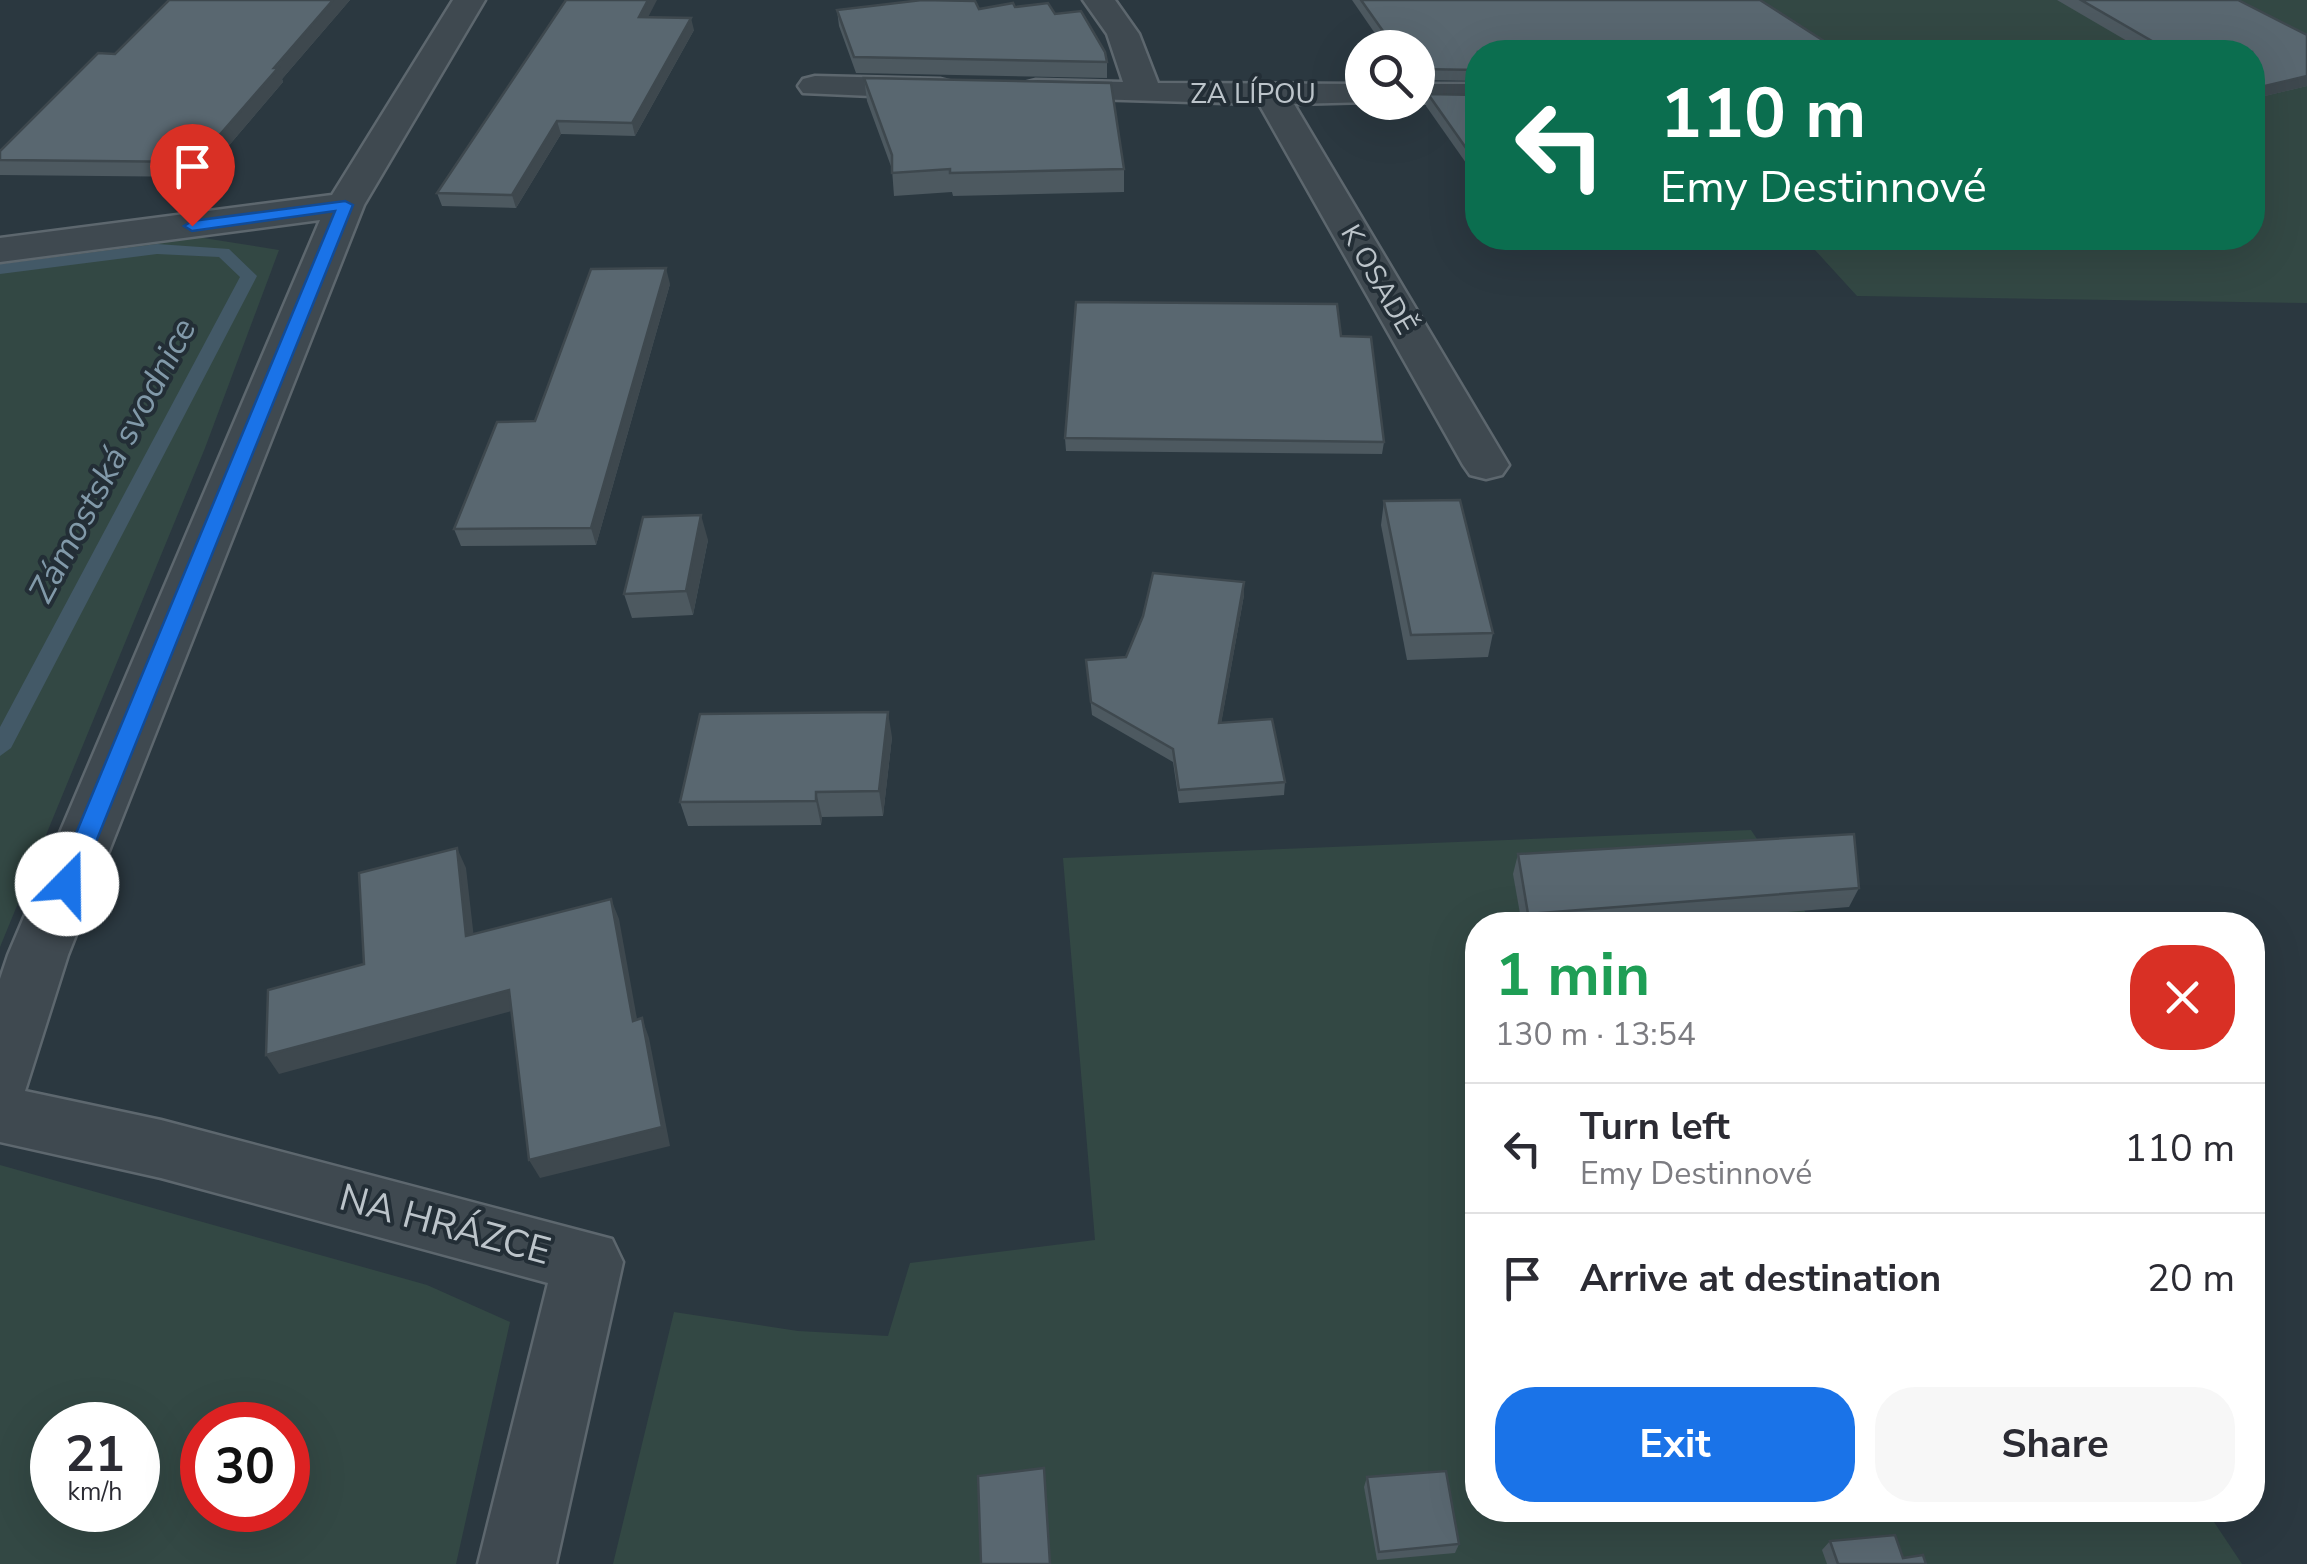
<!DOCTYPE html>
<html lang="en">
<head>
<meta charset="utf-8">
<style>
  body { margin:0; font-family:"Nunito Sans",sans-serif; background:#f7f7f7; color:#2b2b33; height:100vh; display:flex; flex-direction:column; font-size:38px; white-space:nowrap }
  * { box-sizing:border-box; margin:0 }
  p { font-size:32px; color:#7c7c81 }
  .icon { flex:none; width:55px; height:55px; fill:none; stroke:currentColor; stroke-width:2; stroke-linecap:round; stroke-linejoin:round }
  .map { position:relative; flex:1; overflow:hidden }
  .side { position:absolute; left:1465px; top:912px; width:800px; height:610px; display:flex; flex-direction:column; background:#fff; border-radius:40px; box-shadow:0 10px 40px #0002 }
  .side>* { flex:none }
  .top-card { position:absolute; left:1465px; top:40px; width:800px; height:210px; border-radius:40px; box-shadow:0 10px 40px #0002; background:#0b6e4f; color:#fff; overflow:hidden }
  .fabs { position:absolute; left:1345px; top:30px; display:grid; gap:20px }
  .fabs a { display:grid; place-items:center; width:90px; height:90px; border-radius:50%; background:#fff; box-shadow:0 10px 40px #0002; font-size:50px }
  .speed { position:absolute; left:30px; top:1402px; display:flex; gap:20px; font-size:50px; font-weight:700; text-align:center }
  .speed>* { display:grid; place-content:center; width:130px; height:130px; border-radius:50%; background:#fff; box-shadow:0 10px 40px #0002; line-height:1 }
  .speed small { font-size:25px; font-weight:400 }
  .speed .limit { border:15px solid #d22; background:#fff; color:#111 }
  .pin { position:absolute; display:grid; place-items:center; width:85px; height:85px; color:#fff; margin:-102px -42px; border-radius:50% 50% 50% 0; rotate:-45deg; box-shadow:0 0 10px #0007 }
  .pin .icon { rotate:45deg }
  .me { position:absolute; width:110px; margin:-55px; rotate:22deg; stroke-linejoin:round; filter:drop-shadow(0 0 8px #0008) }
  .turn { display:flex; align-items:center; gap:35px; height:210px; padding:0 30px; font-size:45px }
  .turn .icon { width:130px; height:130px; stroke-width:2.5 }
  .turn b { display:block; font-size:70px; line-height:85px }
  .round { display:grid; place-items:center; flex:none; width:105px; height:105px; border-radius:40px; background:#f7f7f7 }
  .headline { display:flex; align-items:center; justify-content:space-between; height:170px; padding:0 30px }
  h1 { font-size:60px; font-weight:700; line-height:75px; color:#1e9e55 }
  .cta { display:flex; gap:20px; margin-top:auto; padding:20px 30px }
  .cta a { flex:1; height:115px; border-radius:40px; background:#1a73e8; color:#fff; font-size:40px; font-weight:700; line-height:115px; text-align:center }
  .cta a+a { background:#f7f7f7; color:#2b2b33 }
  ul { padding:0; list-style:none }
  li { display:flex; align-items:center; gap:30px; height:130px; padding:0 30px; border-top:2px solid #e1e1e2 }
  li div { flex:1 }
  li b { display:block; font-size:38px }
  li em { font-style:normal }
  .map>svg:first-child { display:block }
  .green { fill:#334844; fill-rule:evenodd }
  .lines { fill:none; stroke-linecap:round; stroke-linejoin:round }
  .stream { fill:#435967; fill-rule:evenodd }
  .minor-casing { stroke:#5d676e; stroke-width:5 }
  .minor { fill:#3f4950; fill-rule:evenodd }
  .wall { fill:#4d5960 }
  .shaded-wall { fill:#3e484e }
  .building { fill:#596770; stroke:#3e484e; stroke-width:2.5 }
  .route { fill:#1a73e8; stroke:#114b97; stroke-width:2.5 }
  .labels { text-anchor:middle; stroke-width:8; stroke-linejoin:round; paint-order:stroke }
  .far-street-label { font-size:28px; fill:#bcc4ca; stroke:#232e36 }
  .water-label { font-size:35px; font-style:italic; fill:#8199a9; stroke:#232e36 }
  .near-street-label { font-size:38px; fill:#bcc4ca; stroke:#232e36 }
</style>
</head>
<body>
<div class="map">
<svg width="2307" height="1564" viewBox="0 0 2307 1564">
  <rect width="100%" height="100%" fill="#2b3840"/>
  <g class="green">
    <path d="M 1585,0 L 2307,0 L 2307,303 L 1857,296 L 1804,238 L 2252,238 L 2252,52 L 1633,52 Z"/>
    <path d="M 197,237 L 279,250 L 205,448 L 0,947 L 0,261 Z"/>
    <path d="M 1751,830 L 1814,925 L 1478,925 L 1478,1510 L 2206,1510 L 2242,1564 L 613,1564 L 674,1312 L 798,1331 L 888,1336 L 910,1263 L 1095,1240 L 1063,858 Z"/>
    <path d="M 0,1165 L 427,1285 L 510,1322 L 456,1564 L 0,1564 ZM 52,1425 L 138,1425 L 138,1510 L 52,1510 ZM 202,1425 L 288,1425 L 288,1510 L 202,1510 Z"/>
  </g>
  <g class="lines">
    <path class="stream" d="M 157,244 L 229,249 L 257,276 L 11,748 L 0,756 L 0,727 L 240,277 L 219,257 L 157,254 L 0,274 L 0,264 Z"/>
    <defs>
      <g id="minor">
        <path d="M 453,0 L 485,0 L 364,205 L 68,955 L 25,1091 L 161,1120 L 612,1239 L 623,1262 L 556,1564 L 478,1564 L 548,1283 L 161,1178 L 0,1142 L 0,979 L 8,955 L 320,220 L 0,262 L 0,238 L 332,195 Z"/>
        <path d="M 1083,0 L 1115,0 L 1139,34 L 1158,83 L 1362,84 L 1362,102 L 1370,102 L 1294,104 L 1509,465 L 1502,475 L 1486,479 L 1470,475 L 1463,465 L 1259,104 L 1024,97 L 1019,90 L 1024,83 L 1036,80 L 1123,82 L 1107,34 Z"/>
        <path d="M 815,76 L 940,79 L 952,82 L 957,89 L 952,96 L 940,99 L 803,93 L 798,86 L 803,79 Z"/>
        <path d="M 1418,84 L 1478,84 L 1478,104 L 1410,102 L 1418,102 Z"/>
      </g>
    </defs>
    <use href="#minor" class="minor-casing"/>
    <use href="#minor" class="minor"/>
  </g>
  <g class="wall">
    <path d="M 169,0 L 350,0 L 282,79 L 283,82 L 202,177 L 0,175 L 0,151 L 115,54 Z"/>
    <path d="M 1352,0 L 1760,0 L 1478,52 L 1478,81 L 1418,80 L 1418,48 L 1385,48 Z"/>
    <path d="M 2057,0 L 2238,0 L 2307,35 L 2307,86 L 2252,99 L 2252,52 L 2146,52 Z"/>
    <path d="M 941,1 L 979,9 L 1015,7 L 1055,14 L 1107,62 L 1107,78 L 856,73 L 839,26 L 837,10 Z"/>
    <path d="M 648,17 L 694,30 L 635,136 L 561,134 L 516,208 L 442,206 L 437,193 Z"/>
    <path d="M 864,78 L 1124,169 L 1124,192 L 953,196 L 952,192 L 894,196 L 892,169 L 867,101 Z"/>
    <path d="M 1428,94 L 1478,95 L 1478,180 L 1426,106 Z"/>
    <path d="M 670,284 L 596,545 L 461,546 L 454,529 L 535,421 Z"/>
    <path d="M 1341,336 L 1384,442 L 1382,454 L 1066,451 L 1065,438 Z"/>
    <path d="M 1384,501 L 1493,633 L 1488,657 L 1407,660 L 1381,525 Z"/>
    <path d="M 708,540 L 693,615 L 632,618 L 624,594 Z"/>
    <path d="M 1244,595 L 1221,723 L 1285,782 L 1284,795 L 1179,803 L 1173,762 L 1092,715 L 1086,660 L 1126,657 Z"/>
    <path d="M 892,737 L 883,816 L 822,817 L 821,825 L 688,826 L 680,802 Z"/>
    <path d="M 1518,854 L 1859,888 L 1849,907 L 1623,925 L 1522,925 L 1513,874 Z"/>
    <path d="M 1367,1477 L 1459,1544 L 1455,1553 L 1377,1560 L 1364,1487 Z"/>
    <path d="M 1830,1541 L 1903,1558 L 1926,1564 L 1827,1564 L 1822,1550 Z"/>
  </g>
  <g class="shaded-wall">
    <path d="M 333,0 L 350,0 L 282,79 L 283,82 L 202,177 L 196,162 Z"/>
    <path d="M 648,0 L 657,0 L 642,29 L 639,17 Z"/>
    <path d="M 691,18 L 694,30 L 635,136 L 632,123 Z"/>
    <path d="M 2307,76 L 2307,86 L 2252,99 L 2252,89 Z"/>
    <path d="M 557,121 L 561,134 L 516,208 L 512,195 Z"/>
    <path d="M 666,268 L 670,284 L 596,545 L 591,528 Z"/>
    <path d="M 701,515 L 708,540 L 693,615 L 686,591 Z"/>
    <path d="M 1244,582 L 1244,595 L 1219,736 L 1219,723 Z"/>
    <path d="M 888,712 L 892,737 L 883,816 L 879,791 Z"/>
    <path d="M 816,792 L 822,817 L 821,825 L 816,801 Z"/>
    <path d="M 457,848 L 466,868 L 476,956 L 466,936 Z"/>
    <path d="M 611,899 L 619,919 L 641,1041 L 633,1021 Z"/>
    <path d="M 509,990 L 519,1009 L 279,1074 L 266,1055 Z"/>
    <path d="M 642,1018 L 649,1038 L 670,1146 L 540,1178 L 529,1160 Z"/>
  </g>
  <g class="building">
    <path d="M 169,0 L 333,0 L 274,68 L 278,68 L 196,162 L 0,160 L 0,151 L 98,53 L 115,54 Z"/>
    <path d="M 566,0 L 648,0 L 639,17 L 691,18 L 632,123 L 557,121 L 512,195 L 437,193 Z"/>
    <path d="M 922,0 L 975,1 L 979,9 L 1013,3 L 1015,7 L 1048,3 L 1055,14 L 1081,11 L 1105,52 L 1107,62 L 854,57 L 837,10 Z"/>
    <path d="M 1361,0 L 1760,0 L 1841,52 L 1478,52 L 1478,70 L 1419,69 L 1418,73 L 1418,48 L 1395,48 Z"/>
    <path d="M 2081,0 L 2238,0 L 2307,35 L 2307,76 L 2252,89 L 2252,52 L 2171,52 Z"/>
    <path d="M 864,78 L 1111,83 L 1124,169 L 950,173 L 950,169 L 892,173 L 892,155 Z"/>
    <path d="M 1428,94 L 1478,95 L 1478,165 Z"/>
    <path d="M 666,268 L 591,528 L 454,529 L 497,422 L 535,421 L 591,269 Z"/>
    <path d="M 1076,302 L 1337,304 L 1341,336 L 1371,337 L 1384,442 L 1065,438 Z"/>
    <path d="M 1460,500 L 1493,633 L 1411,635 L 1384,501 Z"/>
    <path d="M 701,515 L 686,591 L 624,594 L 643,517 Z"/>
    <path d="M 1153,573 L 1244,582 L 1219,723 L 1272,719 L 1285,782 L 1179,790 L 1173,749 L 1091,702 L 1086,660 L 1126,657 L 1143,616 Z"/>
    <path d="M 888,712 L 879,791 L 816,792 L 816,801 L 680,802 L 700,714 Z"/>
    <path d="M 1854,834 L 1859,888 L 1528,914 L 1518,854 Z"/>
    <path d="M 457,848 L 466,936 L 611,899 L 633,1021 L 642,1018 L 662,1127 L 529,1160 L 509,990 L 266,1055 L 268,990 L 364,964 L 359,873 Z"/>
    <path d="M 1044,1468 L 1050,1564 L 981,1564 L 978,1476 Z"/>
    <path d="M 1446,1471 L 1459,1544 L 1379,1552 L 1367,1477 Z"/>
    <path d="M 1895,1535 L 1903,1558 L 1923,1555 L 1926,1564 L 1838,1564 L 1830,1541 Z"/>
  </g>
  <path class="route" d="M 345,201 L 353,205 L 79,884 L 75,891 L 58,891 L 55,884 L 335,211 L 192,231 L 184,226 L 192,221 Z"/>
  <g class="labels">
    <g class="far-street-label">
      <text x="1253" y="103">ZA LÍPOU</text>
      <text transform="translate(1379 279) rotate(60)" y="10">K OSADĚ</text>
    </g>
    <g class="water-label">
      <text transform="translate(112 460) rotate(-62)" y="12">Zámostská svodnice</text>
    </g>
    <g class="near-street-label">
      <text transform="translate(445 1224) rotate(15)" y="13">NA HRÁZCE</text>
    </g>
  </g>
</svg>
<div class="fabs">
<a><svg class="icon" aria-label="search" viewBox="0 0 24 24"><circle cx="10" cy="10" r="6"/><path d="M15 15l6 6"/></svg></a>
</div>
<div class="speed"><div>21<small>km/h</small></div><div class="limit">30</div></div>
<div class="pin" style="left:192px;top:226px;background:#d93025"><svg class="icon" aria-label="arrive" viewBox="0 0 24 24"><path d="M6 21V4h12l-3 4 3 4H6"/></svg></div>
<svg class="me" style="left:67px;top:884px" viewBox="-20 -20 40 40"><circle r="19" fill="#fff"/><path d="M0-13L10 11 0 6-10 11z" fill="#1a73e8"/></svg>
<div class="top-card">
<div class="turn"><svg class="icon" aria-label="left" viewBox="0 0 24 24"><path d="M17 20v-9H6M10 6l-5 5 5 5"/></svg><div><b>110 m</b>Emy Destinnové</div></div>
</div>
<section class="side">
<div class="headline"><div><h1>1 min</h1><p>130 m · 13:54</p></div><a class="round" style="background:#d93025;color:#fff"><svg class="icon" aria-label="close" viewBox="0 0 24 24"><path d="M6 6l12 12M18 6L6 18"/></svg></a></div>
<ul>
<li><svg class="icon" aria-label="left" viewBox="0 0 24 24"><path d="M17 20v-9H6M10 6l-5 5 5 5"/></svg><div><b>Turn left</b><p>Emy Destinnové</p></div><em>110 m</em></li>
<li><svg class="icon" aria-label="arrive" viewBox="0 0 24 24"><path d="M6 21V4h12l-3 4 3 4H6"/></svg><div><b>Arrive at destination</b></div><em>20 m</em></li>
</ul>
<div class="cta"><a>Exit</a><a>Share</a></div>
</section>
</div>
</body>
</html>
